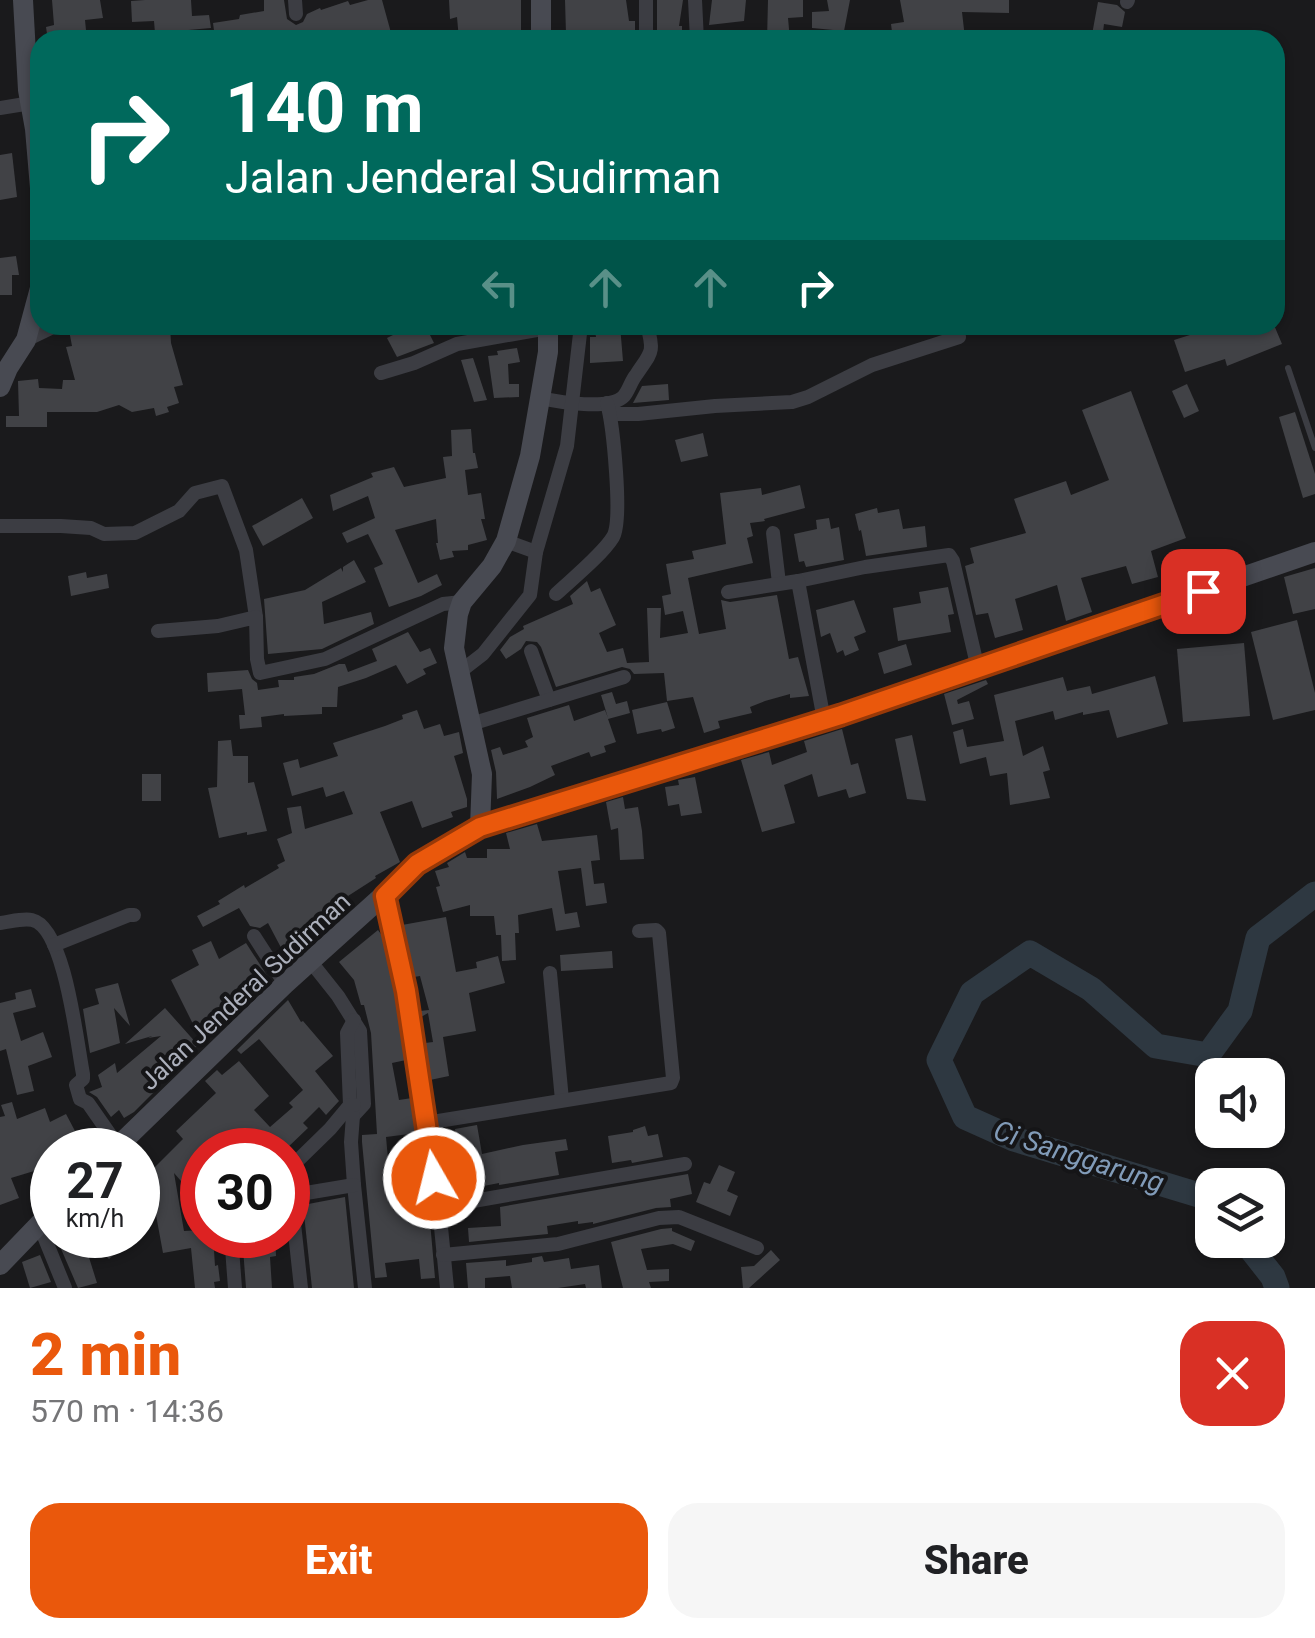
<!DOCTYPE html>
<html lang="en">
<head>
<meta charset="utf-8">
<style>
  body { margin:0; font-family:Roboto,sans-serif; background:#f6f6f6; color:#202124; height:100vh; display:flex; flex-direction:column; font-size:38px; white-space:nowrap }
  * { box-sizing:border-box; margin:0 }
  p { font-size:32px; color:#757577 }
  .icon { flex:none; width:55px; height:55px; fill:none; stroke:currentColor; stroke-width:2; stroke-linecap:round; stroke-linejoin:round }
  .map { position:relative; height:1288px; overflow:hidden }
  .side { display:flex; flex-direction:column; background:#fff; flex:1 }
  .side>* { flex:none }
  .banner { position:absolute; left:30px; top:30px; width:1255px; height:305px; border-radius:30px; box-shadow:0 2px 8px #0004; background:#00695c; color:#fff; overflow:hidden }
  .fabs { position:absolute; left:1195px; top:1058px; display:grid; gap:20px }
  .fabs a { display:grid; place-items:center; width:90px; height:90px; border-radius:20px; background:#fff; box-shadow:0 2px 8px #0004; font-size:50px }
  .speed { position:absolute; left:30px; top:1128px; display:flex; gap:20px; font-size:50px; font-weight:700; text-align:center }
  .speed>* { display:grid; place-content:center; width:130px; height:130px; border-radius:50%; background:#fff; box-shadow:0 2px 8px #0004; line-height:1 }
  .speed small { font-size:25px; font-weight:400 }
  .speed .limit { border:15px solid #d22; background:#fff; color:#111 }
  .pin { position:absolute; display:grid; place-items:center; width:85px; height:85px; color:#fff; margin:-42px; border-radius:20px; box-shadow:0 5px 15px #0006 }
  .me { position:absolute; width:110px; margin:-55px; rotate:352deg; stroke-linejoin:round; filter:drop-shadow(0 0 8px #0008) }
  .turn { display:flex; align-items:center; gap:35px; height:210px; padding:0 30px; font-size:45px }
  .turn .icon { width:130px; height:130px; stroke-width:2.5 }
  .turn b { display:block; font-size:70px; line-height:85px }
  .lanes { display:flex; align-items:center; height:95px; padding:0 30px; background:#0003; justify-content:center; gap:50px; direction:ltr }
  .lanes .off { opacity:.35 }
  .round { display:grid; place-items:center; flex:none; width:105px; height:105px; border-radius:30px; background:#f6f6f6 }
  .head { display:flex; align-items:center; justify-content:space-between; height:170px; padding:0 30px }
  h1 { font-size:60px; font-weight:800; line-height:75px; color:#ea580c }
  .button { display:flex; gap:20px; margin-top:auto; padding:20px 30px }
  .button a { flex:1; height:115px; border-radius:30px; background:#ea580c; color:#fff; font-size:40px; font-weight:800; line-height:115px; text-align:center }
  .button a+a { background:#f6f6f6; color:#202124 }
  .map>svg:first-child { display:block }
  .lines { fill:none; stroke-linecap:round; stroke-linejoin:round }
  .river { stroke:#2e3841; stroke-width:25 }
  .building { fill:#414246 }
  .lane { stroke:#3c3d43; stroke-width:6 }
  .street { stroke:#3c3d43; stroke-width:14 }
  .secondary { stroke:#484a52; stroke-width:20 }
  .route-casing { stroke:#983908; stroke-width:25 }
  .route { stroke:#ea580c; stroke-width:18 }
  .labels { text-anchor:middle; stroke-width:8; stroke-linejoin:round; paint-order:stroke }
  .street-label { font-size:25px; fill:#acb0bc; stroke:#151517 }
  .water-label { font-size:28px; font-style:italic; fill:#819bb8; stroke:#151517 }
</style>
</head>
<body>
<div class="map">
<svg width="1315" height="1288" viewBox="0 0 1315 1288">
  <rect width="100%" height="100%" fill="#1a1a1c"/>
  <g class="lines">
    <g class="river">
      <path d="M 1212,1199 L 1014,1139 L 965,1117 L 939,1060 L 972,993 L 1030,953 L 1091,989 L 1156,1046 L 1208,1055 L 1240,1011 L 1258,938 L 1315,894"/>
      <path d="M 1244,1240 L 1273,1277 L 1277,1288"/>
    </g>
  </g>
  <g class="building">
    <path d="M 52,0 L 100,0 L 103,18 L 85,20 L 87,40 L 48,40 L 46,27 L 54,25 Z"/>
    <path d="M 145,0 L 191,0 L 192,16 L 209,15 L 211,28 L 155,33 L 154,21 L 132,22 L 131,1 Z"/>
    <path d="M 264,0 L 284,0 L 287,19 L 296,25 L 303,22 L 307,14 L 320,8 L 321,10 L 348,1 L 350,5 L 368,0 L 382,0 L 393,40 L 227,40 L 227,36 L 215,38 L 213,23 L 239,19 L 240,15 L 264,11 Z"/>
    <path d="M 449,0 L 521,0 L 521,30 L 516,30 L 518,40 L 459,40 L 457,17 L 450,19 Z"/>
    <path d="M 565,0 L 626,0 L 629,21 L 635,21 L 635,40 L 602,40 L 603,31 L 566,34 Z"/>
    <path d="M 657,0 L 683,0 L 679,26 L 682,26 L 682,40 L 657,40 Z"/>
    <path d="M 712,0 L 746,0 L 744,21 L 709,25 Z"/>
    <path d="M 768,0 L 803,0 L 803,17 L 788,18 L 790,40 L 767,40 Z"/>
    <path d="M 827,0 L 850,0 L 844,31 L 812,28 L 812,12 L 829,11 Z"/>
    <path d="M 900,0 L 1009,0 L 1009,13 L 962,12 L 965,38 L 946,40 L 945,34 L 893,40 L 891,24 L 904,22 Z"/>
    <path d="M 1098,2 L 1117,5 L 1125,12 L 1122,27 L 1104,24 L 1102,40 L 1091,40 Z"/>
    <path d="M 12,153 L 17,197 L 0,200 L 0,155 Z"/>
    <path d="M 16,256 L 19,275 L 12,275 L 12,295 L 0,295 L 0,258 Z"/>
    <path d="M 68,325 L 123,325 L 124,329 L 137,325 L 170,325 L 171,343 L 183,385 L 174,387 L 179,403 L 167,407 L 169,412 L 156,416 L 154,408 L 132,412 L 119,405 L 97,412 L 47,412 L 47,427 L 6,427 L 6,416 L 19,416 L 18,381 L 38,379 L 39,388 L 62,389 L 63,380 L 75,380 L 66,347 L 72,346 Z"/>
    <path d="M 413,325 L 425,325 L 434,343 L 397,357 L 387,338 Z"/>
    <path d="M 594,325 L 620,325 L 623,361 L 590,363 L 590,337 L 596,337 Z"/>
    <path d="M 1211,325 L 1274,325 L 1282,344 L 1227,366 L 1225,359 L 1185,372 L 1174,340 L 1212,328 Z"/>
    <path d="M 517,348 L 520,362 L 508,364 L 509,384 L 519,384 L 519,397 L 494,398 L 488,356 L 498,355 L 497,351 Z"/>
    <path d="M 473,358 L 487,400 L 474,402 L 461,360 Z"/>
    <path d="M 668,384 L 669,400 L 633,403 L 642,386 Z"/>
    <path d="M 1187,384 L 1199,411 L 1184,418 L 1172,391 Z"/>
    <path d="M 1131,391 L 1186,538 L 1151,551 L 1158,577 L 1132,584 L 1126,566 L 1081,578 L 1092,612 L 1066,621 L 1057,585 L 1015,599 L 1023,630 L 995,638 L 988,613 L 976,615 L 965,566 L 974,563 L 970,548 L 1026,533 L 1014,499 L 1066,481 L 1071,495 L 1109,480 L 1082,410 Z"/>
    <path d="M 1295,412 L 1315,474 L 1315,494 L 1303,498 L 1279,417 Z"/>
    <path d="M 471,429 L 473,453 L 475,453 L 478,468 L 465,470 L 468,495 L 481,493 L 485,519 L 481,519 L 487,540 L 468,545 L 468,550 L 452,551 L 454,557 L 440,560 L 436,543 L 438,543 L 436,519 L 395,530 L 418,583 L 437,574 L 442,585 L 421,596 L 389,607 L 374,568 L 383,564 L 368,534 L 347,543 L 342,533 L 375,518 L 368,496 L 333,511 L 330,495 L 373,477 L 371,473 L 394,467 L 404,487 L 446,478 L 443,457 L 452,456 L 451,430 Z"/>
    <path d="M 703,433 L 708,456 L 681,462 L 675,440 Z"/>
    <path d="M 800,485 L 805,508 L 764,519 L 765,521 L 750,523 L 753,536 L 747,538 L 753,563 L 688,578 L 699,634 L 726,629 L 721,600 L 730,602 L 777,595 L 789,659 L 798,657 L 809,696 L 790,698 L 790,694 L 765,701 L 750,707 L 752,713 L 718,721 L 720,728 L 704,733 L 693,697 L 667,701 L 664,673 L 634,674 L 630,669 L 622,667 L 556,687 L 541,647 L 537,642 L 526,641 L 521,649 L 506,659 L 500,650 L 510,637 L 524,629 L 523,626 L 573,604 L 570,596 L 587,581 L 591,592 L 600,588 L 616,625 L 599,633 L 607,652 L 623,648 L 627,663 L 649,662 L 647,608 L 661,608 L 660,638 L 688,633 L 683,611 L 665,615 L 662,596 L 671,594 L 666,564 L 694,559 L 692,551 L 726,544 L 720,493 L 761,488 L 762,495 Z"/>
    <path d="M 302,498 L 313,518 L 263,546 L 252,526 Z"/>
    <path d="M 877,508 L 878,513 L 899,509 L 903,529 L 925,526 L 927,547 L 866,556 L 861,530 L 859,531 L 855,514 Z"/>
    <path d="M 829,518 L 831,529 L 839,527 L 844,560 L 806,567 L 804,561 L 799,562 L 794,534 L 817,529 L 816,520 Z"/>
    <path d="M 354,560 L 366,582 L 322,602 L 324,624 L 371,612 L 374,624 L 322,649 L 268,654 L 264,599 L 305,590 L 341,568 L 343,572 L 343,567 Z"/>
    <path d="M 1315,568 L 1315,609 L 1293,614 L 1284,577 Z"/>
    <path d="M 86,572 L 87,578 L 107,574 L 109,588 L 71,596 L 68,576 Z"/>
    <path d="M 948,587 L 954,614 L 948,615 L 951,632 L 898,641 L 893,608 L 921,603 L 919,592 Z"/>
    <path d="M 854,600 L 866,632 L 854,637 L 859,650 L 845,656 L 843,650 L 837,653 L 830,633 L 821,637 L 816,610 Z"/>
    <path d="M 1297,620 L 1315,693 L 1315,710 L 1273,720 L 1251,632 Z"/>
    <path d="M 408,632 L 420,652 L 430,648 L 437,663 L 423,669 L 426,674 L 407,684 L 396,665 L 366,678 L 338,687 L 337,707 L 322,707 L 322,714 L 284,716 L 284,714 L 261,717 L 262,727 L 240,729 L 239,715 L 245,715 L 242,689 L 208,692 L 207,673 L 248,670 L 252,679 L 257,683 L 258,690 L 279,687 L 278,680 L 294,680 L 294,677 L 314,674 L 339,664 L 345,664 L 348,672 L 377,661 L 372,649 Z"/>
    <path d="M 1244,643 L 1250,716 L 1183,722 L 1177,649 Z"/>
    <path d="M 906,644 L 912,665 L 884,674 L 878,653 Z"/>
    <path d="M 1155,676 L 1168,724 L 1117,738 L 1109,710 L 1083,715 L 1083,712 L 1055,720 L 1053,711 L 1015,721 L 1023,756 L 1043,746 L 1050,770 L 1043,772 L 1050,798 L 1010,805 L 1007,773 L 990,776 L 986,757 L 960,764 L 953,732 L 963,729 L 967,747 L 1004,741 L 994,695 L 1063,677 L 1067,691 L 1090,686 L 1092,694 Z"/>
    <path d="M 986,680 L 988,684 L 957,700 L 958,704 L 969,701 L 974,719 L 952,725 L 944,694 Z"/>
    <path d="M 612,692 L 616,704 L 627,701 L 630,713 L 608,719 L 616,742 L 604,746 L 606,752 L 591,757 L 589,752 L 551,766 L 555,775 L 530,787 L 497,799 L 496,772 L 491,750 L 500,747 L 503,755 L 528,747 L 525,741 L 533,737 L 527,718 L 569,705 L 574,721 L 605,710 L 608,718 L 601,695 Z"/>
    <path d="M 667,702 L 675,728 L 662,732 L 661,729 L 637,734 L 632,710 Z"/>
    <path d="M 417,710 L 424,729 L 440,724 L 444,736 L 459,732 L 463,753 L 454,756 L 467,799 L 467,807 L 451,812 L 453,817 L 422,828 L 412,801 L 380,812 L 400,862 L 375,876 L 376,878 L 348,896 L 353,904 L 296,941 L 301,951 L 287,959 L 268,923 L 260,928 L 250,926 L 239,908 L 203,927 L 197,916 L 220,904 L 218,901 L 244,885 L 245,888 L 279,868 L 277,865 L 285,861 L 277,839 L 292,833 L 287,808 L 301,806 L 305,829 L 353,814 L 344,791 L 326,797 L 323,787 L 292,796 L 283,763 L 298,759 L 300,768 L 338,756 L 333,743 L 385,726 L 403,719 L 402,715 Z"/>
    <path d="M 842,729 L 851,765 L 858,763 L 866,793 L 849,798 L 846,789 L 818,797 L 812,774 L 784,785 L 795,823 L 762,832 L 741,760 L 769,752 L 772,765 L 807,752 L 804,741 Z"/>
    <path d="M 912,735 L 926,801 L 907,799 L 895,739 Z"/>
    <path d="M 231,740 L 233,756 L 248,756 L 248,783 L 254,782 L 267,831 L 247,835 L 247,832 L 219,838 L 208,788 L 217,787 L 218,741 Z"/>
    <rect x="142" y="774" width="19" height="27"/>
    <path d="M 695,777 L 702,813 L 681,816 L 679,804 L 668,806 L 665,787 L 679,785 L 678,780 Z"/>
    <path d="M 623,797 L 625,809 L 638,807 L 642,831 L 644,859 L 620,860 L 618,828 L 611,830 L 606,802 Z"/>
    <path d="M 537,824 L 542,841 L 597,835 L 600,860 L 591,861 L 594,884 L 604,883 L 607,903 L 586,906 L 581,868 L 558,871 L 565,914 L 577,912 L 580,927 L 556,931 L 552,908 L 518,915 L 519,933 L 515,933 L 516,960 L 502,961 L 501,935 L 496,935 L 494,916 L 470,916 L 470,905 L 443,912 L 436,887 L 440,886 L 435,871 L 449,867 L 447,863 L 465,852 L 467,858 L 487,858 L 487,849 L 510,849 L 506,833 Z"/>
    <path d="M 446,917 L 456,972 L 477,968 L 476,962 L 498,956 L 505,983 L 469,993 L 476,1031 L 443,1037 L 449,1076 L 430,1080 L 425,1043 L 433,1042 L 428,1013 L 421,1017 L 420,1011 L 429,1010 L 420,976 L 414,977 L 402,925 Z"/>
    <path d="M 378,930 L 383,937 L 396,993 L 406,1060 L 392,1063 L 399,1100 L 412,1098 L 417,1133 L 386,1137 L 388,1159 L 421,1157 L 427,1196 L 420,1197 L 422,1211 L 429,1210 L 435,1278 L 421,1279 L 419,1259 L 385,1263 L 387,1277 L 375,1278 L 362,1142 L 362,1135 L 377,1134 L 371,1033 L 364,1005 L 361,1005 L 354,980 L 339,962 Z"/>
    <path d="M 211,941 L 219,959 L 246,943 L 270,980 L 264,983 L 259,975 L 236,989 L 244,1005 L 197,1032 L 171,980 L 199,965 L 192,950 Z"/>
    <path d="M 612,951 L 613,968 L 561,971 L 560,955 Z"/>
    <path d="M 118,983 L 130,1026 L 114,1008 L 120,1043 L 90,1053 L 83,1009 L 99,1004 L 95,989 Z"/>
    <path d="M 31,989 L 36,1007 L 13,1013 L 21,1041 L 43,1032 L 52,1057 L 28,1066 L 34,1091 L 17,1095 L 6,1049 L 0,1051 L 0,1003 L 16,999 L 15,993 Z"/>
    <path d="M 288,1000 L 301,1022 L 303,1021 L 333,1056 L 315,1071 L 339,1101 L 326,1115 L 319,1107 L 303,1123 L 308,1128 L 285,1150 L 202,1150 L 202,1205 L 174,1173 L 184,1231 L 202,1230 L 202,1235 L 213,1235 L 215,1266 L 218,1265 L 220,1281 L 214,1282 L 215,1288 L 195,1288 L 191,1248 L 163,1253 L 156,1215 L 138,1232 L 138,1169 L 145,1177 L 183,1139 L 176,1131 L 216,1093 L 205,1081 L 217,1070 L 222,1075 L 239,1061 L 269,1096 L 254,1110 L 270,1127 L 293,1107 L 289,1103 L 303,1090 L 259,1039 L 241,1054 L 237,1050 Z"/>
    <path d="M 165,1008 L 198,1045 L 155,1084 L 158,1088 L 134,1112 L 124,1118 L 119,1110 L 111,1117 L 97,1097 L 89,1092 L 102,1087 L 98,1075 L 115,1063 L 117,1073 L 161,1036 L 148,1038 L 152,1036 L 125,1044 Z"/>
    <path d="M 12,1102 L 17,1119 L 45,1108 L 50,1122 L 66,1114 L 75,1131 L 72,1133 L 79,1147 L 72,1150 L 52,1150 L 52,1188 L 44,1168 L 11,1178 L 19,1198 L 0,1205 L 0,1117 L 5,1116 L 1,1105 Z"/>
    <path d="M 477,1125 L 482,1154 L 523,1145 L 566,1139 L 568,1150 L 555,1152 L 559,1175 L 512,1183 L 499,1185 L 499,1183 L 458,1191 L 453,1169 L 461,1168 L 455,1129 Z"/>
    <path d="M 645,1126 L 648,1136 L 658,1134 L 663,1157 L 632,1163 L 631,1160 L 612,1163 L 608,1136 L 633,1132 L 633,1130 Z"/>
    <path d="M 719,1165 L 735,1172 L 727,1191 L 738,1196 L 730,1216 L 696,1202 L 704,1182 L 710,1184 Z"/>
    <path d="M 688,1174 L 692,1194 L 670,1199 L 671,1207 L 656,1208 L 593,1224 L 593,1222 L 578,1224 L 578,1221 L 547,1226 L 548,1234 L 469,1242 L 468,1228 L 501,1226 L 500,1207 Z"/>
    <path d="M 345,1197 L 354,1288 L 312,1288 L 303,1205 Z"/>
    <path d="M 672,1228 L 672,1231 L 695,1241 L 691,1251 L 673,1244 L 641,1249 L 647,1270 L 669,1269 L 669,1281 L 649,1282 L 651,1288 L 623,1288 L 611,1242 L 661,1229 Z"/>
    <path d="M 55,1235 L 82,1235 L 97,1283 L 78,1288 Z"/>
    <path d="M 86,1235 L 134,1235 L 109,1259 Z"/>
    <path d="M 242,1235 L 275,1235 L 276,1256 L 270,1257 L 272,1288 L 246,1288 Z"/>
    <path d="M 771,1250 L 780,1260 L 749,1288 L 743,1288 L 741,1267 L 754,1266 Z"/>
    <path d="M 40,1255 L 51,1282 L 30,1288 L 22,1262 Z"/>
    <path d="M 542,1256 L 544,1262 L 569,1258 L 571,1269 L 599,1265 L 602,1288 L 586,1288 L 585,1284 L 558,1288 L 512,1288 L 510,1276 L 485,1278 L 485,1288 L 468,1288 L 466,1263 L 506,1260 L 506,1266 L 532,1262 L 532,1258 Z"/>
  </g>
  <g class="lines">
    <path class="lane" d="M 1288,368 L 1315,448"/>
    <g class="street">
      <path d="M 295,0 L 296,14"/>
      <path d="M 695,0 L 697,40"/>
      <path d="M 1127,2 L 1128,0"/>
      <path d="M 646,40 L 646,0"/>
      <path d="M 0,108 L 31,103"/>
      <path d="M 26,340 L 57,325"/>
      <path d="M 381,373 L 414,363 L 457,344 L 548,328"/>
      <path d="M 540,398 C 559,402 610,411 624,396 C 629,390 631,381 636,375 C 651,352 655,354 647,325"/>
      <path d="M 610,414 L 638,414 L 715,406 L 792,402 L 808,397 L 872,365 L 959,337"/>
      <path d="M 0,526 L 61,526 L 91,528 L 104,534 L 135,533 L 179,511 L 195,493 L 222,486 L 246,550 L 256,617"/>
      <path d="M 773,533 L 779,583"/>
      <path d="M 506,541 L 536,552"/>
      <path d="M 798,581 L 865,567 L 949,555 L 953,561 L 978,669"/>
      <path d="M 728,592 L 798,581 L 824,720"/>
      <path d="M 556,594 C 572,579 602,555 613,537 C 623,520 613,424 607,403"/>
      <path d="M 158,631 L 218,626 L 256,617 L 257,659 L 260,673 L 325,659 L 443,604 L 462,602"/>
      <path d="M 531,651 L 549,700"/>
      <path d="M 461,671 L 483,654 L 530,595 L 536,552 L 567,446 L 581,325"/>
      <path d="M 471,724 L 624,677"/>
      <path d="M 385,895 L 406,991 L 439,1207 L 447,1288"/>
      <path d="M 0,923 C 10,922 22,918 32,920 C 65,927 77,1044 83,1074 L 83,1079 L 76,1085 L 80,1099 L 88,1103 L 118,1146"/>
      <path d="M 254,936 L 285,984"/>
      <path d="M 54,945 L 129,915 L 134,915"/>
      <path d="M 311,962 L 338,996 L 360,1031 L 364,1104 L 353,1116"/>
      <path d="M 550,973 L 562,1100"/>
      <path d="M 354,1020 L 347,1033 L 350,1105 L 353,1116 L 351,1142 L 354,1185 L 365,1288"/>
      <path d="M 426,1123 L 671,1083 L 673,1078 L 659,933 L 656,930 L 639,931"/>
      <path d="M 288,1170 L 330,1129 L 350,1105 L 354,1105"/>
      <path d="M 288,1196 L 354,1185"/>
      <path d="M 291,1196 L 301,1288"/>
      <path d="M 439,1207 L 685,1164"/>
      <path d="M 39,1224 L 65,1288"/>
      <path d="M 231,1235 L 235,1288"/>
      <path d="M 443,1255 L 558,1244 L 659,1218 L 679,1217 L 757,1248"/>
    </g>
    <g class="secondary">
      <path d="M 23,0 L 28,90 L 35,129 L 40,188"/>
      <path d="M 541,0 L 541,40"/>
      <path d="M 0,387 L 8,368 L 26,340 L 40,288"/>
      <path d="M 480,827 L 482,774 L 454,648 L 458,614 L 462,602 L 492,566 L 506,541 L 530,456 L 548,352 L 548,325"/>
      <path d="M 114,1150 L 285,984 L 417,865 L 480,827 L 841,715 L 1315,552"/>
      <path d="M 0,1265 L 52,1211"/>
    </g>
  </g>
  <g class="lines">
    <defs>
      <path id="route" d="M 434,1178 L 406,991 L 385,896 L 417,864 L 480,827 L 841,715 L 1203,591"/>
    </defs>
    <use href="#route" class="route-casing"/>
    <use href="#route" class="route"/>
  </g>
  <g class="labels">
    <g class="street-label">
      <text transform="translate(245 991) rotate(-43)" y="9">Jalan Jenderal Sudirman</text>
    </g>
    <g class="water-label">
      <text transform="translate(1079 1156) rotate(18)" y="10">Ci Sanggarung</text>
    </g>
  </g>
</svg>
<div class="fabs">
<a><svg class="icon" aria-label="sound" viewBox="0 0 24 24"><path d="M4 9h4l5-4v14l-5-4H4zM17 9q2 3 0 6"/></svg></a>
<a><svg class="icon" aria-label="layers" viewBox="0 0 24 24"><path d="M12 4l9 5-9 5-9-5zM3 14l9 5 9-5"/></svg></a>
</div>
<div class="speed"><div>27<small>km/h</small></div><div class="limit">30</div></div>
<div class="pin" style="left:1203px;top:591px;background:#d93025"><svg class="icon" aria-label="arrive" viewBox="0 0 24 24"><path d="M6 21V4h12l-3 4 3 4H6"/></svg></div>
<svg class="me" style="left:434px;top:1178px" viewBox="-20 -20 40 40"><circle r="17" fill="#ea580c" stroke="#fff" stroke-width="3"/><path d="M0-11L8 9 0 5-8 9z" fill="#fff"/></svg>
<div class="banner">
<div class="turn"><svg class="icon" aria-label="right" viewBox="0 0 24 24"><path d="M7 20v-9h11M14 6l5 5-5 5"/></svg><div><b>140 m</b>Jalan Jenderal Sudirman</div></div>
<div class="lanes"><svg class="icon off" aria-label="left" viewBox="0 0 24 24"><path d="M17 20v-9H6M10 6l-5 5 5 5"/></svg><svg class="icon off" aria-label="ahead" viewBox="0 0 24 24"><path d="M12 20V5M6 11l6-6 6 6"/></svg><svg class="icon off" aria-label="ahead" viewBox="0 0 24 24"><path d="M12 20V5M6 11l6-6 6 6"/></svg><svg class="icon" aria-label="right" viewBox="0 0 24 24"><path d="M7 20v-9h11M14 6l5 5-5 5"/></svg></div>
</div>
</div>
<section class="side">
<div class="head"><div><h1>2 min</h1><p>570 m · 14:36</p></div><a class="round" style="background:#d93025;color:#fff"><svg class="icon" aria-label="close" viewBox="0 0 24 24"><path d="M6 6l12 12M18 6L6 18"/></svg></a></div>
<div class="button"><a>Exit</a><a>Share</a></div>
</section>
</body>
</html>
